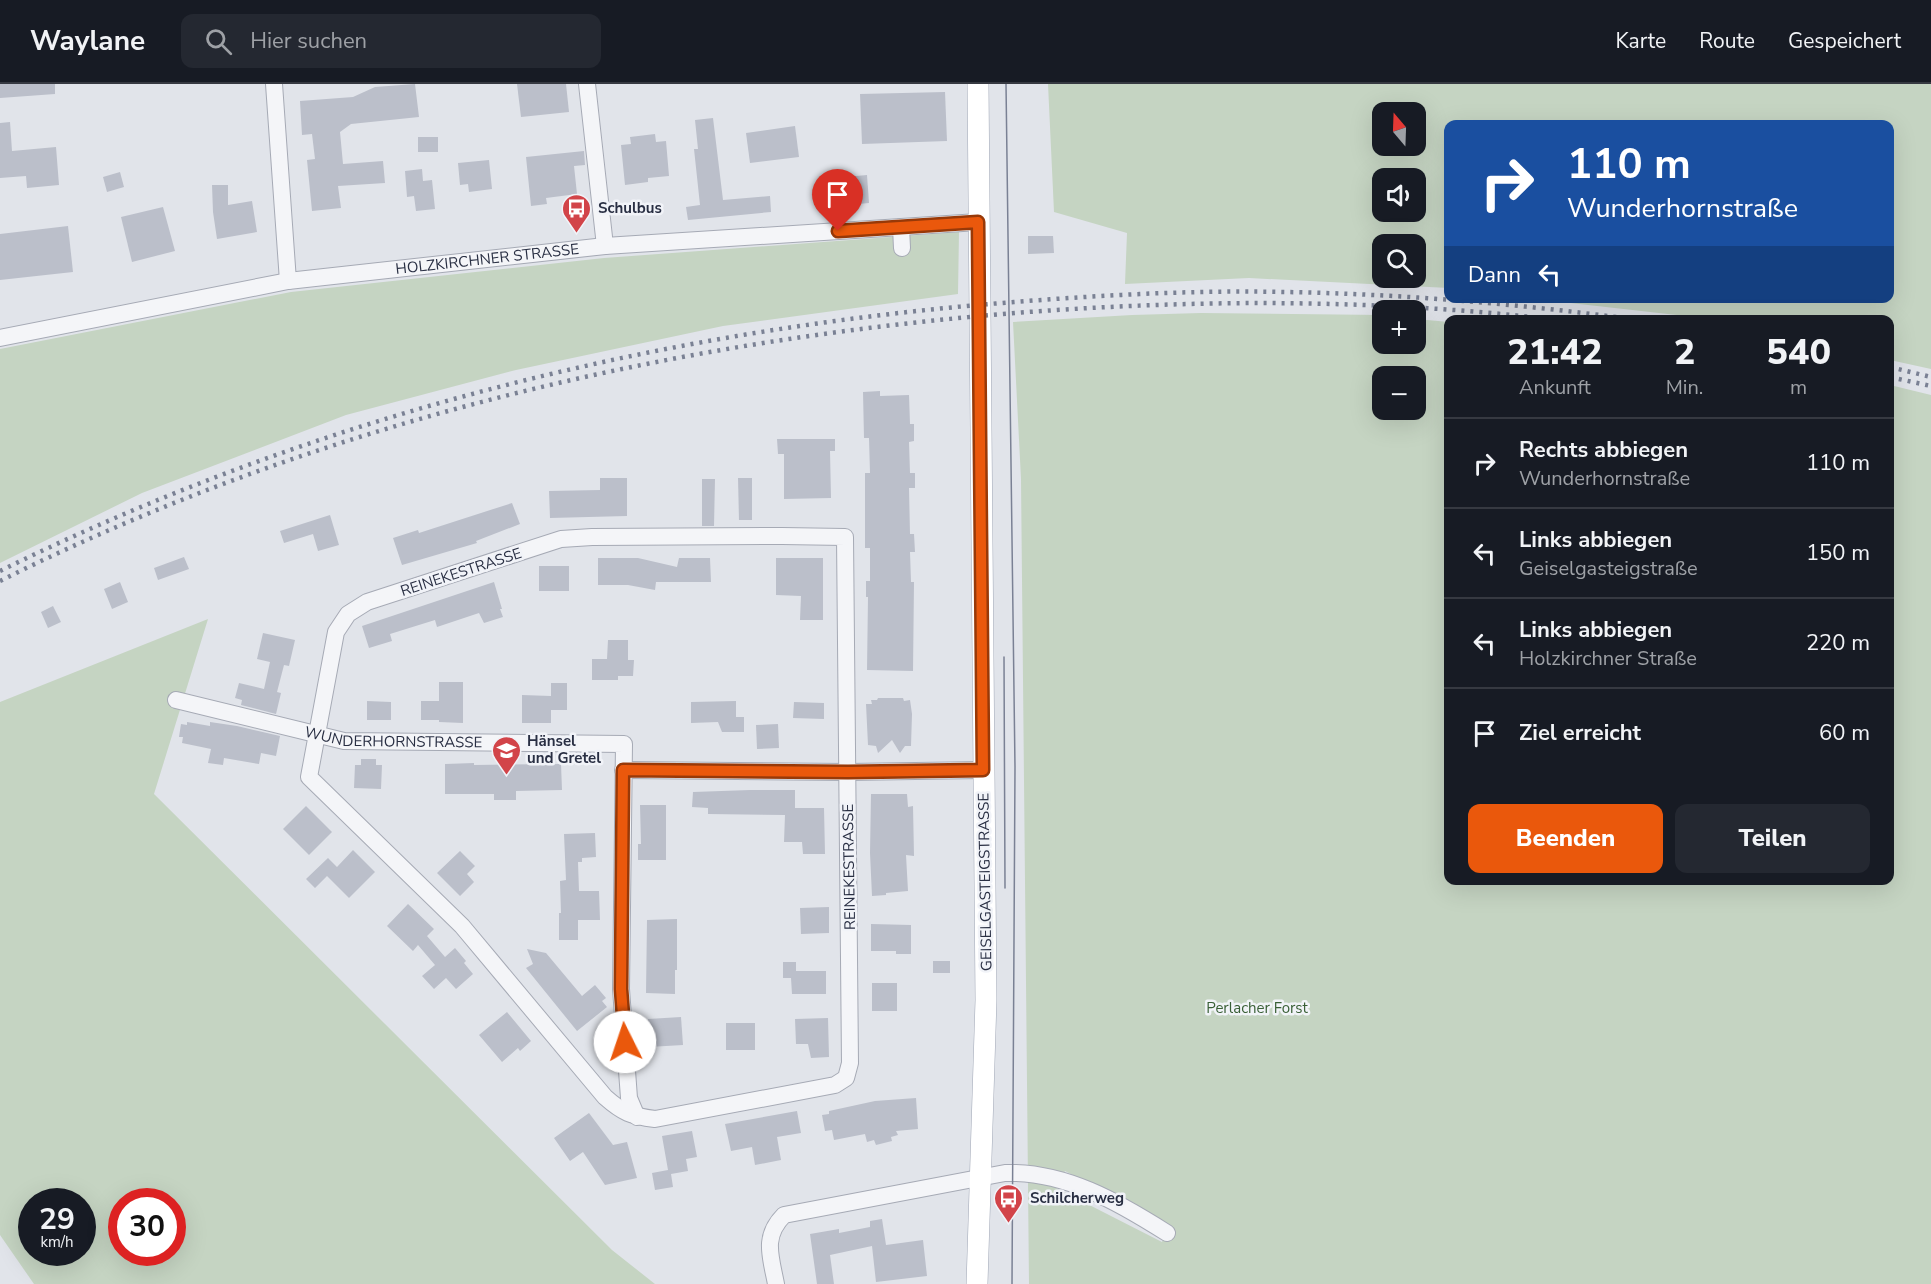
<!DOCTYPE html>
<html lang="de">
<head>
<meta charset="utf-8">
<style>
  body { margin:0; font-family:"Nunito Sans",sans-serif; background:#242831; color:#f1f3f6; height:100vh; display:flex; flex-direction:column; font-size:22px; white-space:nowrap }
  * { box-sizing:border-box; margin:0 }
  p { font-size:20px; color:#9ea1a6 }
  .icon { flex:none; width:33px; height:33px; fill:none; stroke:currentColor; stroke-width:2; stroke-linecap:round; stroke-linejoin:round }
  .map { position:relative; flex:1; overflow:hidden }
  .details { position:absolute; left:1444px; top:231px; width:450px; height:570px; display:flex; flex-direction:column; background:#171b24; border-radius:12px; box-shadow:0 6px 24px #0002 }
  .details>* { flex:none }
  .guide { position:absolute; left:1444px; top:36px; width:450px; height:183px; border-radius:12px; box-shadow:0 6px 24px #0002; background:#1a4fa0; color:#fff; overflow:hidden }
  .needle { width:39px; rotate:341deg }
  .buttons { position:absolute; left:1372px; top:18px; display:grid; gap:12px }
  .buttons a { display:grid; place-items:center; width:54px; height:54px; border-radius:12px; background:#171b24; box-shadow:0 6px 24px #0002; font-size:30px }
  .speed { position:absolute; left:18px; top:1104px; display:flex; gap:12px; font-size:30px; font-weight:700; text-align:center }
  .speed>* { display:grid; place-content:center; width:78px; height:78px; border-radius:50%; background:#171b24; box-shadow:0 6px 24px #0002; line-height:1 }
  .speed small { font-size:15px; font-weight:400 }
  .speed .limit { border:9px solid #d22; background:#fff; color:#111 }
  .pin { position:absolute; display:grid; place-items:center; width:51px; height:51px; color:#fff; margin:-62px -26px; border-radius:50% 50% 50% 0; rotate:-45deg; box-shadow:0 0 6px #0007 }
  .pin .icon { rotate:45deg }
  .me { position:absolute; width:66px; margin:-33px; rotate:356deg; stroke-linejoin:round; filter:drop-shadow(0 0 4px #0008) }
  .turn { display:flex; align-items:center; gap:21px; height:126px; padding:0 24px; font-size:27px }
  .turn .icon { width:78px; height:78px; stroke-width:2.5 }
  .turn b { display:block; font-size:42px; line-height:51px }
  .then { display:flex; align-items:center; height:57px; padding:0 24px; background:#0003; gap:12px; font-size:22px }
  .eta { display:flex; justify-content:space-evenly; align-items:center; height:102px; text-align:center }
  .eta b { font-size:36px; font-weight:800; line-height:42px }
  .cta { display:flex; gap:12px; margin-top:auto; padding:12px 24px }
  .cta a { flex:1; height:69px; border-radius:12px; background:#ea580c; color:#fff; font-size:24px; font-weight:800; line-height:69px; text-align:center }
  .cta a+a { background:#242831; color:#f1f3f6 }
  ul { padding:0; list-style:none }
  li { display:flex; align-items:center; gap:18px; height:90px; padding:0 24px; border-top:2px solid #363941 }
  li div { flex:1 }
  li b { display:block; font-size:22px }
  li em { font-style:normal }
  header { display:flex; align-items:center; gap:36px; box-sizing:border-box; height:84px; padding:0 30px; background:#171b24; border-bottom:2px solid #363941 }
  header strong { font-size:28px }
  nav { display:flex; gap:33px; margin-inline-start:auto; font-size:21px }
  .search { width:420px; height:54px; background:#242831; display:flex; align-items:center; gap:15px; box-sizing:border-box; padding:0 21px; border-radius:12px; color:#9ea1a6; font-size:22px }
  .map>svg:first-child { display:block }
  .green { fill:#c5d4c2; fill-rule:evenodd }
  .building { fill:#bbbfca }
  .lines { fill:none; stroke-linecap:round; stroke-linejoin:round }
  .minor-casing { stroke:#a6aab5; stroke-width:18 }
  .major-casing { stroke:#a0a7b6; stroke-width:22 }
  .minor { stroke:#f4f5f8; stroke-width:16 }
  .major { stroke:#fff; stroke-width:21 }
  .tram { stroke:#7a8194; stroke-width:1.5 }
  .rail { stroke:#7a8194; stroke-width:4.5; stroke-dasharray:3 6; stroke-linecap:butt }
  .route-casing { stroke:#983908; stroke-width:15 }
  .route { stroke:#ea580c; stroke-width:10 }
  .labels { text-anchor:middle; stroke-width:5; stroke-linejoin:round; paint-order:stroke }
  .poi-label { font-size:15px; font-weight:bold; fill:#292f43; stroke:#f1f3f8; text-anchor:start }
  .street-label { font-size:15px; fill:#292f43; stroke:#f1f3f8 }
  .park-label { font-size:15px; fill:#395f36; stroke:#f1f3f8 }
</style>
</head>
<body>
<header>
<strong>Waylane</strong>
<div class="search"><svg class="icon" aria-label="search" viewBox="0 0 24 24"><circle cx="10" cy="10" r="6"/><path d="M15 15l6 6"/></svg>Hier suchen</div>
<nav><a>Karte</a><a>Route</a><a>Gespeichert</a></nav>
</header>
<div class="map">
<svg width="1931" height="1200" viewBox="0 0 1931 1200">
  <rect width="100%" height="100%" fill="#e1e4ea"/>
  <g class="green">
    <path d="M 1048,0 L 1931,0 L 1931,285 L 1890,276 L 1890,236 L 1712,235 L 1535,215 L 1890,214 L 1890,40 L 1449,40 L 1449,204 L 1249,194 L 1125,200 L 1127,149 L 1054,128 ZM 1383,28 L 1416,28 L 1416,62 L 1383,62 ZM 1383,94 L 1416,94 L 1416,128 L 1383,128 ZM 1383,160 L 1416,160 L 1416,194 L 1383,194 Z"/>
    <path d="M 959,148 L 958,210 L 723,242 L 516,286 L 346,331 L 142,409 L 0,479 L 0,265 L 291,208 L 604,174 Z"/>
    <path d="M 1201,229 L 1383,231 L 1383,260 L 1416,260 L 1416,235 L 1449,238 L 1449,796 L 1890,796 L 1890,301 L 1931,311 L 1931,1200 L 1029,1200 L 1021,395 L 1013,238 L 1132,231 ZM 1383,292 L 1416,292 L 1416,326 L 1383,326 ZM 1065,1087 L 1170,1141 L 1162,1158 L 1056,1104 Z"/>
    <path d="M 208,535 L 154,710 L 612,1166 L 655,1200 L 34,1200 L 0,1151 L 0,618 ZM 32,1118 L 82,1118 L 82,1168 L 32,1168 ZM 122,1118 L 172,1118 L 172,1168 L 122,1168 Z"/>
  </g>
  <g class="building">
    <path d="M 0,0 L 55,0 L 55,10 L 0,14 Z"/>
    <path d="M 415,0 L 419,33 L 351,40 L 340,48 L 343,80 L 383,77 L 385,99 L 338,102 L 341,124 L 312,127 L 307,76 L 315,75 L 312,50 L 302,51 L 300,17 L 353,13 L 375,3 Z"/>
    <path d="M 517,0 L 566,0 L 569,28 L 521,33 Z"/>
    <path d="M 945,8 L 947,57 L 862,60 L 860,10 Z"/>
    <path d="M 713,34 L 723,116 L 770,112 L 771,128 L 688,136 L 686,123 L 700,121 L 694,65 L 698,65 L 695,36 Z"/>
    <path d="M 10,38 L 12,67 L 56,63 L 59,101 L 27,104 L 26,92 L 0,94 L 0,39 Z"/>
    <path d="M 795,42 L 799,73 L 750,79 L 746,49 Z"/>
    <path d="M 655,50 L 656,58 L 666,57 L 669,92 L 648,94 L 648,98 L 625,101 L 621,61 L 631,60 L 630,53 Z"/>
    <rect x="418" y="53" width="20" height="15"/>
    <path d="M 584,67 L 585,81 L 574,82 L 577,110 L 546,114 L 547,120 L 531,122 L 526,73 Z"/>
    <path d="M 489,76 L 492,105 L 469,108 L 468,100 L 460,101 L 458,79 Z"/>
    <path d="M 422,85 L 423,97 L 432,96 L 435,125 L 416,127 L 414,112 L 407,113 L 405,87 Z"/>
    <path d="M 120,88 L 124,103 L 107,108 L 103,93 Z"/>
    <path d="M 867,91 L 869,119 L 848,121 L 845,93 Z"/>
    <path d="M 212,101 L 228,101 L 228,121 L 252,117 L 257,148 L 217,155 L 213,128 Z"/>
    <path d="M 163,123 L 175,167 L 132,178 L 121,133 Z"/>
    <path d="M 68,142 L 73,188 L 0,196 L 0,150 Z"/>
    <path d="M 1028,152 L 1053,152 L 1054,169 L 1028,170 Z"/>
    <path d="M 880,307 L 880,312 L 909,311 L 910,340 L 914,340 L 914,357 L 909,358 L 910,389 L 915,389 L 915,404 L 909,404 L 910,450 L 914,450 L 915,468 L 910,468 L 911,498 L 914,498 L 913,587 L 867,586 L 868,513 L 866,513 L 866,497 L 870,497 L 870,464 L 865,464 L 865,389 L 870,389 L 869,354 L 864,354 L 863,308 Z"/>
    <path d="M 777,355 L 835,355 L 835,367 L 830,367 L 831,414 L 784,415 L 784,370 L 778,370 Z"/>
    <path d="M 600,394 L 627,394 L 627,432 L 550,434 L 549,407 L 600,406 Z"/>
    <path d="M 738,394 L 752,394 L 752,436 L 739,436 Z"/>
    <path d="M 702,395 L 715,395 L 714,442 L 702,442 Z"/>
    <path d="M 512,419 L 520,440 L 476,457 L 477,459 L 402,481 L 393,454 L 418,446 L 419,449 Z"/>
    <path d="M 330,431 L 339,461 L 318,467 L 313,450 L 284,459 L 280,447 Z"/>
    <path d="M 184,473 L 189,485 L 158,496 L 154,484 Z"/>
    <path d="M 598,474 L 638,474 L 677,483 L 679,474 L 710,474 L 711,498 L 656,498 L 655,506 L 628,501 L 598,501 Z"/>
    <path d="M 776,474 L 823,474 L 823,536 L 800,536 L 801,512 L 776,511 Z"/>
    <rect x="539" y="482" width="30" height="25"/>
    <path d="M 120,498 L 128,518 L 112,525 L 104,505 Z"/>
    <path d="M 494,498 L 502,525 L 500,525 L 503,533 L 484,539 L 479,529 L 437,543 L 435,536 L 390,550 L 392,557 L 369,564 L 362,542 Z"/>
    <path d="M 53,522 L 61,538 L 48,544 L 41,528 Z"/>
    <path d="M 263,549 L 295,556 L 289,582 L 284,581 L 277,608 L 281,609 L 276,630 L 241,621 L 242,616 L 235,614 L 239,599 L 264,605 L 270,578 L 257,575 Z"/>
    <path d="M 608,556 L 628,556 L 628,576 L 634,576 L 633,592 L 618,592 L 618,596 L 592,596 L 592,575 L 607,575 Z"/>
    <path d="M 439,598 L 463,598 L 463,639 L 439,638 L 439,636 L 421,636 L 421,617 L 439,617 Z"/>
    <path d="M 551,599 L 567,599 L 567,626 L 551,626 L 551,639 L 522,639 L 522,611 L 551,612 Z"/>
    <path d="M 878,614 L 903,614 L 904,617 L 910,616 L 912,630 L 911,662 L 905,662 L 900,669 L 892,656 L 878,669 L 876,662 L 868,661 L 866,620 L 872,620 L 871,616 L 877,616 Z"/>
    <path d="M 367,617 L 391,618 L 391,636 L 367,636 Z"/>
    <path d="M 736,617 L 736,633 L 744,633 L 744,648 L 722,648 L 718,638 L 691,639 L 691,618 Z"/>
    <path d="M 794,618 L 824,619 L 824,635 L 793,634 Z"/>
    <path d="M 187,638 L 210,642 L 210,638 L 237,642 L 280,652 L 276,672 L 261,669 L 259,680 L 224,674 L 223,681 L 208,679 L 211,665 L 182,659 L 183,653 L 179,653 L 181,640 L 187,641 Z"/>
    <path d="M 778,640 L 779,664 L 757,665 L 756,641 Z"/>
    <path d="M 361,675 L 376,675 L 376,681 L 382,681 L 381,705 L 354,704 L 355,681 L 361,681 Z"/>
    <path d="M 474,679 L 474,681 L 561,680 L 562,706 L 516,707 L 516,716 L 494,716 L 494,710 L 445,710 L 445,680 Z"/>
    <path d="M 750,706 L 795,706 L 795,724 L 824,724 L 825,770 L 803,770 L 802,758 L 784,758 L 785,731 L 708,730 L 708,724 L 692,723 L 693,708 Z"/>
    <path d="M 871,710 L 907,710 L 908,723 L 913,722 L 914,772 L 906,771 L 908,807 L 886,809 L 886,811 L 872,812 L 870,769 Z"/>
    <path d="M 640,721 L 666,721 L 666,776 L 638,776 L 638,760 L 641,760 Z"/>
    <path d="M 306,722 L 332,748 L 309,771 L 283,745 Z"/>
    <path d="M 595,749 L 596,773 L 582,774 L 582,778 L 578,778 L 579,807 L 599,807 L 600,836 L 578,836 L 578,856 L 559,856 L 559,829 L 561,829 L 560,797 L 566,796 L 564,750 Z"/>
    <path d="M 353,766 L 375,788 L 349,814 L 327,792 L 315,804 L 306,795 L 328,774 L 337,783 Z"/>
    <path d="M 460,767 L 475,782 L 467,790 L 474,798 L 460,812 L 437,789 Z"/>
    <path d="M 408,820 L 434,845 L 427,852 L 445,873 L 455,864 L 466,877 L 464,879 L 473,890 L 456,905 L 446,894 L 434,905 L 422,892 L 435,881 L 418,861 L 413,867 L 387,842 Z"/>
    <path d="M 829,823 L 829,849 L 801,850 L 800,824 Z"/>
    <path d="M 677,835 L 677,886 L 675,886 L 675,910 L 646,909 L 647,836 Z"/>
    <path d="M 871,840 L 911,841 L 911,870 L 896,870 L 896,867 L 871,867 Z"/>
    <path d="M 527,865 L 546,869 L 582,912 L 595,901 L 606,914 L 602,917 L 607,923 L 577,947 L 526,884 L 533,880 Z"/>
    <rect x="933" y="877" width="17" height="12"/>
    <path d="M 783,878 L 796,878 L 796,887 L 826,887 L 826,910 L 792,910 L 791,894 L 783,894 Z"/>
    <rect x="872" y="899" width="25" height="28"/>
    <path d="M 507,928 L 531,957 L 520,967 L 518,964 L 502,978 L 479,951 Z"/>
    <path d="M 681,933 L 683,961 L 649,963 L 648,935 Z"/>
    <path d="M 828,934 L 829,973 L 811,974 L 808,960 L 796,960 L 795,935 Z"/>
    <rect x="726" y="939" width="29" height="27"/>
    <path d="M 916,1014 L 918,1045 L 896,1047 L 898,1051 L 891,1053 L 892,1057 L 876,1061 L 874,1056 L 867,1058 L 865,1050 L 834,1056 L 832,1046 L 825,1047 L 822,1031 L 829,1030 L 829,1027 L 875,1017 Z"/>
    <path d="M 797,1027 L 801,1049 L 777,1053 L 781,1076 L 755,1081 L 752,1063 L 731,1067 L 725,1040 Z"/>
    <path d="M 589,1029 L 613,1061 L 627,1058 L 637,1094 L 605,1101 L 583,1068 L 570,1077 L 554,1054 Z"/>
    <path d="M 692,1047 L 697,1073 L 686,1075 L 688,1087 L 671,1090 L 673,1103 L 655,1106 L 652,1089 L 668,1086 L 662,1052 Z"/>
    <path d="M 882,1135 L 886,1161 L 923,1156 L 927,1192 L 876,1198 L 872,1162 L 830,1171 L 834,1200 L 817,1200 L 810,1150 L 839,1145 L 839,1149 L 870,1143 L 870,1137 Z"/>
  </g>
  <g class="lines">
    <defs>
      <g id="minor">
        <path d="M 274,0 L 288,197"/>
        <path d="M 587,0 L 605,162"/>
        <path d="M 901,143 L 902,164"/>
        <path id="s1" d="M 0,254 L 288,197 L 605,162 L 978,138"/>
        <path d="M 782,452 L 845,453 L 850,979 L 846,994 L 835,1001 L 655,1035 C 631,1032 623,1029 605,1013 L 462,842 L 309,693 L 336,548 L 348,530 L 367,518 L 561,455 L 592,453 Z"/>
        <path id="s2" d="M 176,616 L 344,657 L 624,660 L 621,905 L 629,1014 L 637,1033"/>
        <path d="M 623,686 L 848,688 L 983,686"/>
        <path d="M 776,1200 C 771,1173 762,1153 784,1131 L 1005,1089 C 1065,1087 1118,1118 1167,1149"/>
      </g>
      <path id="major" d="M 977,1200 L 986,916 L 978,0"/>
    </defs>
    <use href="#minor" class="minor-casing"/>
    <use href="#major" class="major-casing"/>
    <use href="#minor" class="minor"/>
    <use href="#major" class="major"/>
    <g class="tram">
      <path d="M 1006,0 L 1015,683 L 1012,1200"/>
      <path d="M 1004,573 L 1005,804"/>
    </g>
    <g class="rail">
      <path d="M 1890,283 L 1931,293"/>
      <path d="M 1890,293 L 1931,302"/>
      <path d="M 0,487 C 317,331 663,245 1014,218 C 1104,211 1194,206 1284,208 C 1403,210 1520,220 1638,236"/>
      <path d="M 0,497 C 319,338 674,255 1028,228 C 1205,215 1381,215 1558,236"/>
    </g>
  </g>
  <g class="lines">
    <defs>
      <path id="route" d="M 625,958 L 621,905 L 623,686 L 848,688 L 983,686 L 978,138 L 838,147"/>
    </defs>
    <use href="#route" class="route-casing"/>
    <use href="#route" class="route"/>
  </g>
  <defs>
    <symbol id="bus-pin" viewBox="-11 -11 22 30"><path d="M0 17L-7.5 6A9.5 9.5 0 1 1 7.5 6Z" fill="#d24449" stroke="#f1f3f8"/><path d="M-5-6H5V4H4V6H2V4H-2V6H-4V4H-5ZM-3.5-4V0h7V-4ZM-3.5 1.2v1.5H-2V1.2ZM2 1.2v1.5H3.5V1.2Z" fill="#fff"/></symbol>
    <symbol id="school-pin" viewBox="-11 -11 22 30"><path d="M0 17L-7.5 6A9.5 9.5 0 1 1 7.5 6Z" fill="#d24449" stroke="#f1f3f8"/><path d="M0-5L7-2L0 1L-7-2ZM-4 1L0 2.5L4 1V4Q0 6-4 4Z" fill="#fff"/></symbol>
  </defs>
  <g fill-rule="evenodd">
    <use href="#bus-pin" x="560" y="108" width="33" height="45"/>
    <use href="#school-pin" x="490" y="650" width="33" height="45"/>
    <use href="#bus-pin" x="992" y="1098" width="33" height="45"/>
  </g>
  <g class="labels">
    <g class="poi-label">
      <text x="598" y="129">Schulbus</text>
      <text x="527" y="662">Hänsel<tspan x="527" dy="17">und Gretel</tspan></text>
      <text x="1030" y="1119">Schilcherweg</text>
    </g>
    <g class="street-label">
      <text dy="5" stroke="none"><textPath href="#s1" startOffset="494">HOLZKIRCHNER STRASSE</textPath></text>
      <text transform="translate(461 488) rotate(-18)" y="5">REINEKESTRASSE</text>
      <text dy="5" stroke="none"><textPath href="#s2" startOffset="222">WUNDERHORNSTRASSE</textPath></text>
      <text transform="translate(849 783) rotate(-91)" y="5">REINEKESTRASSE</text>
      <text transform="translate(985 798) rotate(-91)" y="5">GEISELGASTEIGSTRASSE</text>
    </g>
    <g class="park-label">
      <text x="1257" y="929">Perlacher Forst</text>
    </g>
  </g>
</svg>
<div class="buttons">
<a><svg class="needle" viewBox="-14 -14 28 28"><path d="M0-13l5 13h-10z" fill="#e53935"/><path d="M0 13l5-13h-10z" fill="#9ea1a6"/></svg></a>
<a><svg class="icon" aria-label="sound" viewBox="0 0 24 24"><path d="M4 9h4l5-4v14l-5-4H4zM17 9q2 3 0 6"/></svg></a>
<a><svg class="icon" aria-label="search" viewBox="0 0 24 24"><circle cx="10" cy="10" r="6"/><path d="M15 15l6 6"/></svg></a>
<a>+</a>
<a>−</a>
</div>
<div class="speed"><div>29<small>km/h</small></div><div class="limit">30</div></div>
<div class="pin" style="left:838px;top:147px;background:#d93025"><svg class="icon" aria-label="arrive" viewBox="0 0 24 24"><path d="M6 21V4h12l-3 4 3 4H6"/></svg></div>
<svg class="me" style="left:625px;top:958px" viewBox="-20 -20 40 40"><circle r="19" fill="#fff"/><path d="M0-13L10 11 0 6-10 11z" fill="#ea580c"/></svg>
<div class="guide">
<div class="turn"><svg class="icon" aria-label="right" viewBox="0 0 24 24"><path d="M7 20v-9h11M14 6l5 5-5 5"/></svg><div><b>110 m</b>Wunderhornstraße</div></div>
<div class="then">Dann<svg class="icon" aria-label="left" viewBox="0 0 24 24"><path d="M17 20v-9H6M10 6l-5 5 5 5"/></svg></div>
</div>
<section class="details">
<div class="eta">
<div><b>21:42</b><p>Ankunft</p></div>
<div><b>2</b><p>Min.</p></div>
<div><b>540</b><p>m</p></div>
</div>
<ul>
<li><svg class="icon" aria-label="right" viewBox="0 0 24 24"><path d="M7 20v-9h11M14 6l5 5-5 5"/></svg><div><b>Rechts abbiegen</b><p>Wunderhornstraße</p></div><em>110 m</em></li>
<li><svg class="icon" aria-label="left" viewBox="0 0 24 24"><path d="M17 20v-9H6M10 6l-5 5 5 5"/></svg><div><b>Links abbiegen</b><p>Geiselgasteigstraße</p></div><em>150 m</em></li>
<li><svg class="icon" aria-label="left" viewBox="0 0 24 24"><path d="M17 20v-9H6M10 6l-5 5 5 5"/></svg><div><b>Links abbiegen</b><p>Holzkirchner Straße</p></div><em>220 m</em></li>
<li><svg class="icon" aria-label="arrive" viewBox="0 0 24 24"><path d="M6 21V4h12l-3 4 3 4H6"/></svg><div><b>Ziel erreicht</b></div><em>60 m</em></li>
</ul>
<div class="cta"><a>Beenden</a><a>Teilen</a></div>
</section>
</div>
</body>
</html>
